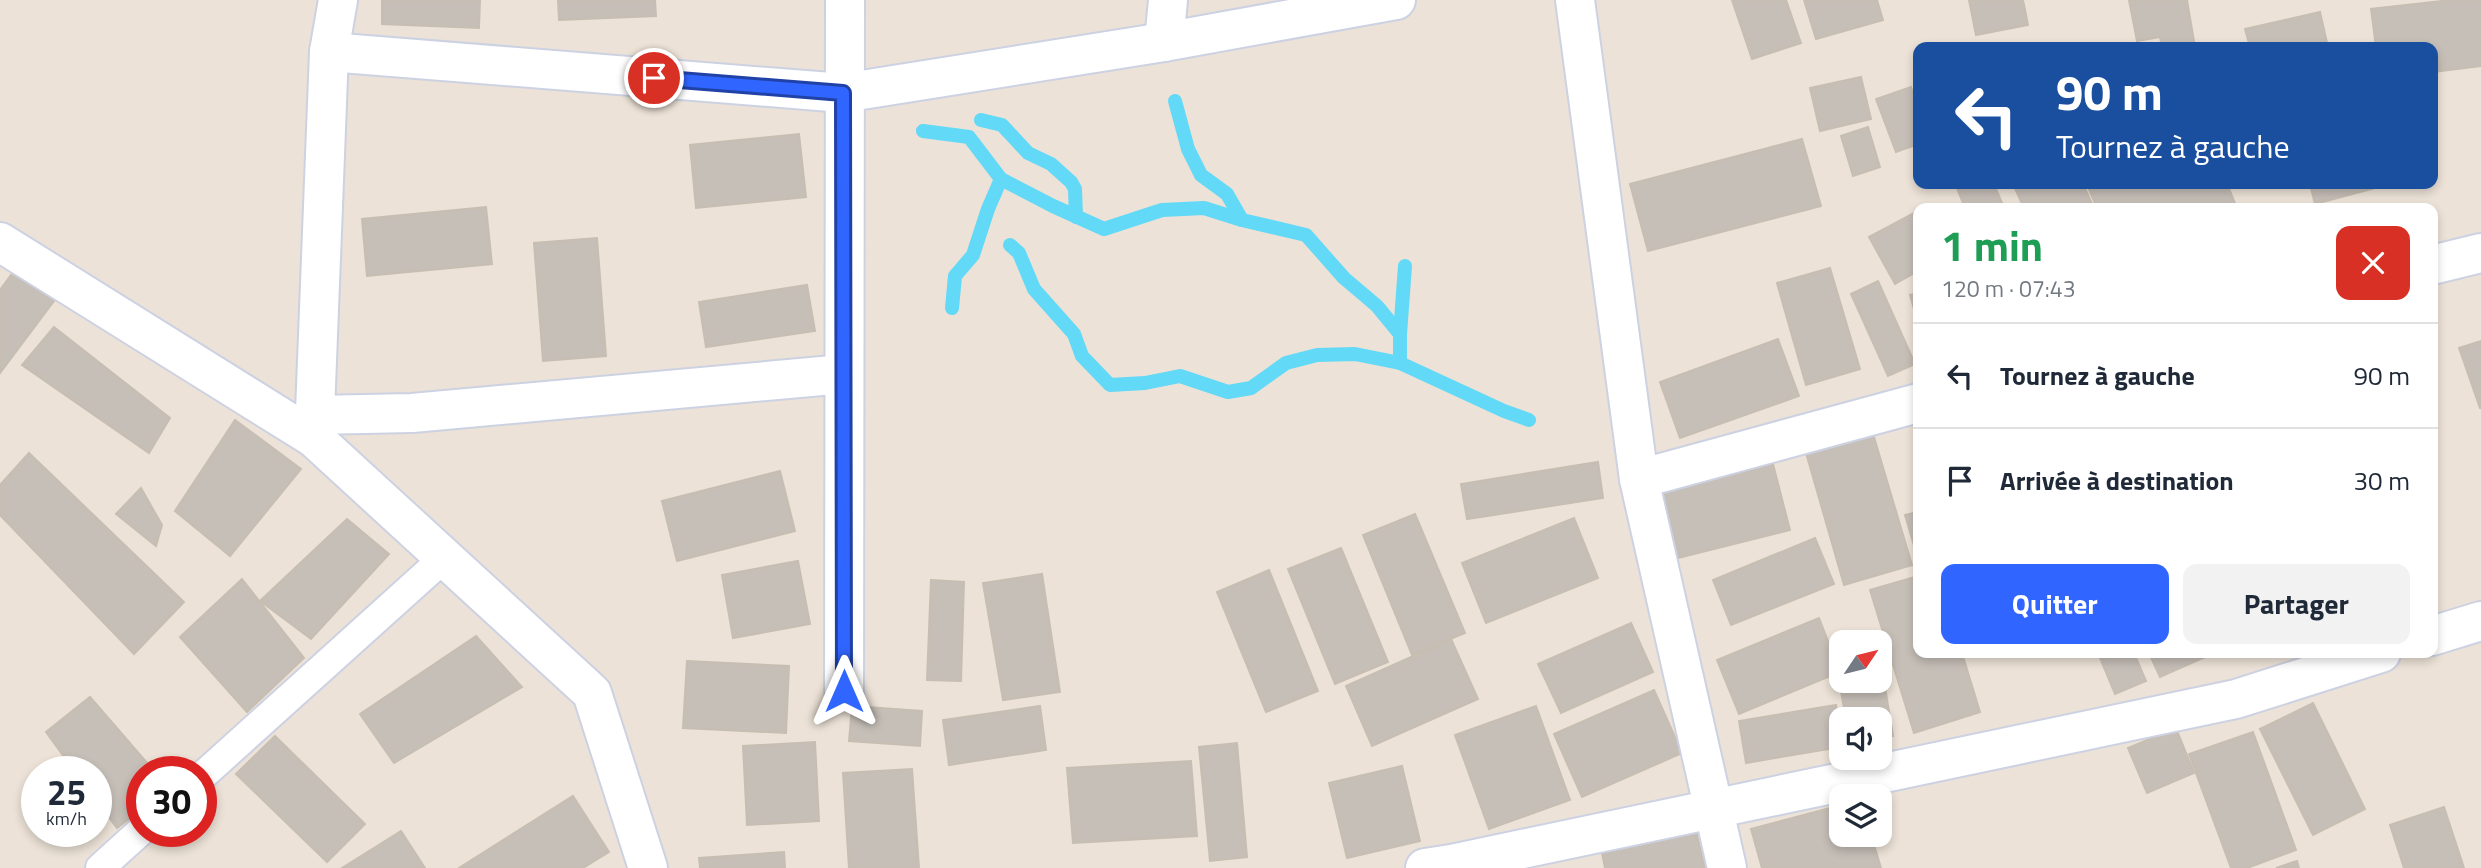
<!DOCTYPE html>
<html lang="fr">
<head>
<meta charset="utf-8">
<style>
  body { margin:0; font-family:"Titillium Web",sans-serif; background:#f2f2f3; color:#1f2937; height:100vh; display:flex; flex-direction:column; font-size:26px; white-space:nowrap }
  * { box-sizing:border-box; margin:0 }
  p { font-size:23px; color:#747a83 }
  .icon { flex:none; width:38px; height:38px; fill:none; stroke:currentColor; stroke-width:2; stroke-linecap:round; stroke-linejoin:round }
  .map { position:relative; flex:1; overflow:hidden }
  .panel { position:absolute; left:1913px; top:203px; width:525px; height:455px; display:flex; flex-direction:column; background:#fff; border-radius:14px; box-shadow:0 4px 10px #0003 }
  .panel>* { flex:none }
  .guide { position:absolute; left:1913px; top:42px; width:525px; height:147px; border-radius:14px; box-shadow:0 4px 10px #0003; background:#1a4fa0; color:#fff; overflow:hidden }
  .needle { width:46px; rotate:55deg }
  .fabs { position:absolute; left:1829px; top:630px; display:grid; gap:14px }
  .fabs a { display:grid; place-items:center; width:63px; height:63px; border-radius:14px; background:#fff; box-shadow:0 4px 10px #0003; font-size:35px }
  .speed { position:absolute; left:21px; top:756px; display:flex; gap:14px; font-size:35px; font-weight:700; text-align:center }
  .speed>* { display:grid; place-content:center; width:91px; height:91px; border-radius:50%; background:#fff; box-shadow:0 4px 10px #0003; line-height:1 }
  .speed small { font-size:18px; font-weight:400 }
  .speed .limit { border:10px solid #d22; background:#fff; color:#111 }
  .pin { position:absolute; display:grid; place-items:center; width:60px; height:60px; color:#fff; margin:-30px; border:4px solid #fff; border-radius:50%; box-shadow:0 2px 7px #0007 }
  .me { position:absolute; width:77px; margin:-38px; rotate:0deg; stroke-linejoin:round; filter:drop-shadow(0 0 5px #0008) }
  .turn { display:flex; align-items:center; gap:24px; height:147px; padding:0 28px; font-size:32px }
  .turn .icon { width:91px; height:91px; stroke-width:2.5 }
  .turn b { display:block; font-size:49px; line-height:60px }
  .round { display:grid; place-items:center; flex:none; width:74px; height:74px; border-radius:14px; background:#f2f2f3 }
  .headline { display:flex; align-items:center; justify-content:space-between; height:119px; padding:0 28px }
  h1 { font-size:42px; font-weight:700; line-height:52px; color:#1e9e55 }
  .button { display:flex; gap:14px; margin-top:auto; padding:14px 28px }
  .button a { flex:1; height:80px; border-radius:14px; background:#3165ff; color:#fff; font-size:28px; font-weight:700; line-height:80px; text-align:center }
  .button a+a { background:#f2f2f3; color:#1f2937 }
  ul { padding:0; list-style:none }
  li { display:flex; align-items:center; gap:21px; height:105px; padding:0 28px; border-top:2px solid #e0e1e3 }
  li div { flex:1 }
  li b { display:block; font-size:26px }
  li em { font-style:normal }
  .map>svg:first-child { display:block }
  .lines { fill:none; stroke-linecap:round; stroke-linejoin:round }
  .stream { stroke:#61d9f7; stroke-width:14 }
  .building { fill:#c6bfb8; stroke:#c7beb1; stroke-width:2 }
  .service-casing { stroke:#cdd2e2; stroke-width:32 }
  .minor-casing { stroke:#cdd2e2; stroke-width:42 }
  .service { stroke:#fff; stroke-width:28 }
  .minor { stroke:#fff; stroke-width:38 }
  .route-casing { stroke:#2042a6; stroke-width:18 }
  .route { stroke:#3165ff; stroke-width:12 }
</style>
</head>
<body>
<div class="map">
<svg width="2481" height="868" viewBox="0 0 2481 868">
  <rect width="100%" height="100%" fill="#ece2d7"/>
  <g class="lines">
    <g class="stream">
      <path d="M 1175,101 L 1188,149 L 1201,175 L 1227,194 L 1242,220"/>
      <path d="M 981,120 L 1002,125 L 1028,153 L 1051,164 L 1071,182 L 1075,189 L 1076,217"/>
      <path d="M 923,131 L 969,137 L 1001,179 L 1053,206 L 1104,229 L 1162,210 L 1204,208 L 1242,220 L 1306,235 L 1344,278 L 1377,306 L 1400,334 L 1400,363 L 1504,411 L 1529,420"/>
      <path d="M 1010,245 L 1019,253 L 1034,289 L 1074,334 L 1082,356 L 1110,385 L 1145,383 L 1180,376 L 1228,392 L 1251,388 L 1286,363 L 1317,355 L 1355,354 L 1400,363"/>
      <path d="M 952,308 L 955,276 L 973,255 L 988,209 L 1001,179"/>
      <path d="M 1400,334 L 1405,266"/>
    </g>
  </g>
  <g class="building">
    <path d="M 382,0 L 480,0 L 479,28 L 382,24 Z"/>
    <path d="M 558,0 L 655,0 L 656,16 L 559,20 Z"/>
    <path d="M 1732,0 L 1786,0 L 1801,43 L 1752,59 Z"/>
    <path d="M 1804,0 L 1877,0 L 1883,20 L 1816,39 Z"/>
    <path d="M 1969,0 L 2023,0 L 2028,25 L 1976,35 Z"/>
    <path d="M 2129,0 L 2187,0 L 2195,47 L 2162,47 L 2160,37 L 2137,41 Z"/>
    <path d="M 2451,0 L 2481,0 L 2481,66 L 2432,72 L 2432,47 L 2376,47 L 2371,9 Z"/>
    <path d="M 2320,12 L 2328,47 L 2250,47 L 2245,29 Z"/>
    <path d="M 1861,77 L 1871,119 L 1820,131 L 1810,88 Z"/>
    <path d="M 1911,87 L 1918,108 L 1918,144 L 1896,152 L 1876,99 Z"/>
    <path d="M 1868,127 L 1880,167 L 1853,176 L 1841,136 Z"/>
    <path d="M 799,134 L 806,197 L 696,208 L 690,145 Z"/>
    <path d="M 1802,139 L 1821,206 L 1648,251 L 1630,184 Z"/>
    <path d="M 1966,184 L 1994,184 L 2004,208 L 1965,208 L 1957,188 Z"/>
    <path d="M 2013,184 L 2083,184 L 2094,208 L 2024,208 Z"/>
    <path d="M 2103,184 L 2227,184 L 2237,208 L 2097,208 L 2089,189 Z"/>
    <path d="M 2310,184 L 2390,184 L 2315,204 Z"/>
    <path d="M 486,207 L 492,264 L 367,276 L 362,219 Z"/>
    <path d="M 1918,211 L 1918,271 L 1895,284 L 1869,237 Z"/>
    <path d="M 597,238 L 606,356 L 543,361 L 534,243 Z"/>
    <path d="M 20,263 L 60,293 L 0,373 L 0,290 Z"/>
    <path d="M 1830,268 L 1860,369 L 1806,385 L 1777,283 Z"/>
    <path d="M 1878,281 L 1915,364 L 1888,376 L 1851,294 Z"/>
    <path d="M 807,285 L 815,331 L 706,347 L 699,302 Z"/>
    <path d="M 1918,293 L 1918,323 L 1910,295 Z"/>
    <path d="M 54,327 L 170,418 L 149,453 L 22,365 Z"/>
    <path d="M 1778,339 L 1799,396 L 1680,438 L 1660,382 Z"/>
    <path d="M 2481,341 L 2481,408 L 2480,408 L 2459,348 Z"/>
    <path d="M 235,420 L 301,469 L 230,556 L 175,511 Z"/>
    <path d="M 1871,427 L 1912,565 L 1844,585 L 1804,446 Z"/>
    <path d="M 29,453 L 184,602 L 134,654 L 0,515 L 0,485 Z"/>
    <path d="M 1598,462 L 1603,498 L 1467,519 L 1461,484 Z"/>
    <path d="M 1773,464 L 1790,530 L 1674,559 L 1657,494 Z"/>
    <path d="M 780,471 L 795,531 L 677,561 L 662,501 Z"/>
    <path d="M 141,488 L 162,525 L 156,546 L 116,514 Z"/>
    <path d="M 1918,512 L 1918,559 L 1905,515 Z"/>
    <path d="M 1415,514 L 1465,633 L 1412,655 L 1363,535 Z"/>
    <path d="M 1574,518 L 1598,578 L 1486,623 L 1462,563 Z"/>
    <path d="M 347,519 L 389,554 L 311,639 L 260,601 Z"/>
    <path d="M 1815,538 L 1834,584 L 1731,625 L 1713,580 Z"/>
    <path d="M 1341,548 L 1388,662 L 1335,684 L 1288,569 Z"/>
    <path d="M 798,561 L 810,624 L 733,638 L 722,575 Z"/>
    <path d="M 1269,570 L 1318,691 L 1266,712 L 1217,592 Z"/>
    <path d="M 1042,574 L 1060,692 L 1003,700 L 983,583 Z"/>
    <path d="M 1918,576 L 1918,653 L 1962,653 L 1980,712 L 1914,733 L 1870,590 Z"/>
    <path d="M 242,579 L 304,658 L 247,712 L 180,637 Z"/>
    <path d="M 931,580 L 964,582 L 961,681 L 927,680 Z"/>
    <path d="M 1819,618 L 1840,672 L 1739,714 L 1717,660 Z"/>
    <path d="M 1631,623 L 1653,672 L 1561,713 L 1538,664 Z"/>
    <path d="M 476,636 L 522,687 L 394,763 L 360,714 Z"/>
    <path d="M 1451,639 L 1478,699 L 1372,746 L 1346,686 Z"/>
    <path d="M 2098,653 L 2134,653 L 2146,681 L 2115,694 Z"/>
    <path d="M 2149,653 L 2214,653 L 2160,677 Z"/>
    <path d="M 1880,656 L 1893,736 L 1880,738 L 1880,719 L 1846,719 L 1840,686 L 1849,684 L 1849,681 L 1880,681 Z"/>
    <path d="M 687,661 L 789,666 L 786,733 L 683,728 Z"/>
    <path d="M 1654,690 L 1682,753 L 1582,797 L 1554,734 Z"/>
    <path d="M 90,697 L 155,772 L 142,772 L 142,809 L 117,828 L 96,800 L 96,772 L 75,772 L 46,732 Z"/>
    <path d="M 2313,703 L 2365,809 L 2313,835 L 2260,729 Z"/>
    <path d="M 1836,705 L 1841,747 L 1746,763 L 1739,721 Z"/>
    <path d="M 852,706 L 922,711 L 920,746 L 849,741 Z"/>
    <path d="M 1040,706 L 1046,750 L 949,765 L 943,720 Z"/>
    <path d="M 1536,706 L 1570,800 L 1489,829 L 1455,735 Z"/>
    <path d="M 2176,728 L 2194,773 L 2147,793 L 2128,748 Z"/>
    <path d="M 2253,732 L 2296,850 L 2247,868 L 2231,868 L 2189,754 Z"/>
    <path d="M 275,736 L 365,824 L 327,862 L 236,774 Z"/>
    <path d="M 815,742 L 819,821 L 747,825 L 743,746 Z"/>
    <path d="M 1237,743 L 1247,857 L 1210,861 L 1199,747 Z"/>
    <path d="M 1191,761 L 1197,836 L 1073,843 L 1067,768 Z"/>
    <path d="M 1402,766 L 1420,841 L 1347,858 L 1329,783 Z"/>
    <path d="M 912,769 L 919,868 L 849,868 L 843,773 Z"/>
    <path d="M 573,796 L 609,852 L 583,868 L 459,868 Z"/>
    <path d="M 1841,805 L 1841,835 L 1871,835 L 1881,868 L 1762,868 L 1751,829 Z"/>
    <path d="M 2444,807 L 2464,868 L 2404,868 L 2390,825 Z"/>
    <path d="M 401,831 L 425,868 L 342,868 Z"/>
    <path d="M 1696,831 L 1705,868 L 1605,868 L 1602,853 Z"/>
    <path d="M 784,852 L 785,868 L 700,868 L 699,858 Z"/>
    <path d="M 2297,861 L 2299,868 L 2276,868 Z"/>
  </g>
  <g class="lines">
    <defs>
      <g id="service">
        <path d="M 201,777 L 444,558"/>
        <path d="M 100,868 L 142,830"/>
      </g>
      <g id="minor">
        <path d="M 1575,0 L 1639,479 L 1727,868"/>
        <path d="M 1164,42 L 1168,0"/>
        <path d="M 329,52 L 843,93 L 1164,42 L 1396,0"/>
        <path d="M 0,242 L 314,438 L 592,693 L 648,868"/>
        <path d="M 2432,265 L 2481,253"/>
        <path d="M 315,415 L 412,413 L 844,374"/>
        <path d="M 314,438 L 329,52 L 338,0"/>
        <path d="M 1639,479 L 1918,403"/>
        <path d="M 2432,636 L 2481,621"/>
        <path d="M 844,691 L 845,0"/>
        <path d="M 1425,868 L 1451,864 L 2236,699 L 2381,653"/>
      </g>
    </defs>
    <use href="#service" class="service-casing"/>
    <use href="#minor" class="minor-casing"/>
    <use href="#service" class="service"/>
    <use href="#minor" class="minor"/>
  </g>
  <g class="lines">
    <defs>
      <path id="route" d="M 654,78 L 843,93 L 844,691"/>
    </defs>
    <use href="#route" class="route-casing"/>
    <use href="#route" class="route"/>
  </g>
</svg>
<div class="fabs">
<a><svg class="needle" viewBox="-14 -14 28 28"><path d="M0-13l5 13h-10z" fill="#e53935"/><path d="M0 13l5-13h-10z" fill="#747a83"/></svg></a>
<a><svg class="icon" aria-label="sound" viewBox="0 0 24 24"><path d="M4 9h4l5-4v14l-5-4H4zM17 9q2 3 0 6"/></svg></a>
<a><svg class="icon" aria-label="layers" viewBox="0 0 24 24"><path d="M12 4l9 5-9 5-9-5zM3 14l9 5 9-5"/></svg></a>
</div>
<div class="speed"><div>25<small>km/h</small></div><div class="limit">30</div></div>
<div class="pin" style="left:654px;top:78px;background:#d93025"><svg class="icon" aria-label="arrive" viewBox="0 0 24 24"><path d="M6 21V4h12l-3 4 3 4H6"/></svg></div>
<svg class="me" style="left:844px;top:691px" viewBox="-20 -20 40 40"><path d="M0-17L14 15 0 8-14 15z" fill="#3165ff" stroke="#fff" stroke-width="4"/></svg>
<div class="guide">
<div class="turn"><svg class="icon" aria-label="left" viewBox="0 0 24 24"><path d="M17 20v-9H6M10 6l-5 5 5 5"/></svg><div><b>90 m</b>Tournez à gauche</div></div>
</div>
<section class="panel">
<div class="headline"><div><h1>1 min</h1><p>120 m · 07:43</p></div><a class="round" style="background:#d93025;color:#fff"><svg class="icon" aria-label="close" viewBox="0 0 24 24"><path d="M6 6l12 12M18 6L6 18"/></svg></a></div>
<ul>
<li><svg class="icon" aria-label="left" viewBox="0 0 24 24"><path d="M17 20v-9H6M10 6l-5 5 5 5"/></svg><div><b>Tournez à gauche</b></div><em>90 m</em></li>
<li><svg class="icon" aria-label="arrive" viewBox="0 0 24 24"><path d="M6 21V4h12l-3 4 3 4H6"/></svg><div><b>Arrivée à destination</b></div><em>30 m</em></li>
</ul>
<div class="button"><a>Quitter</a><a>Partager</a></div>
</section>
</div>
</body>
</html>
